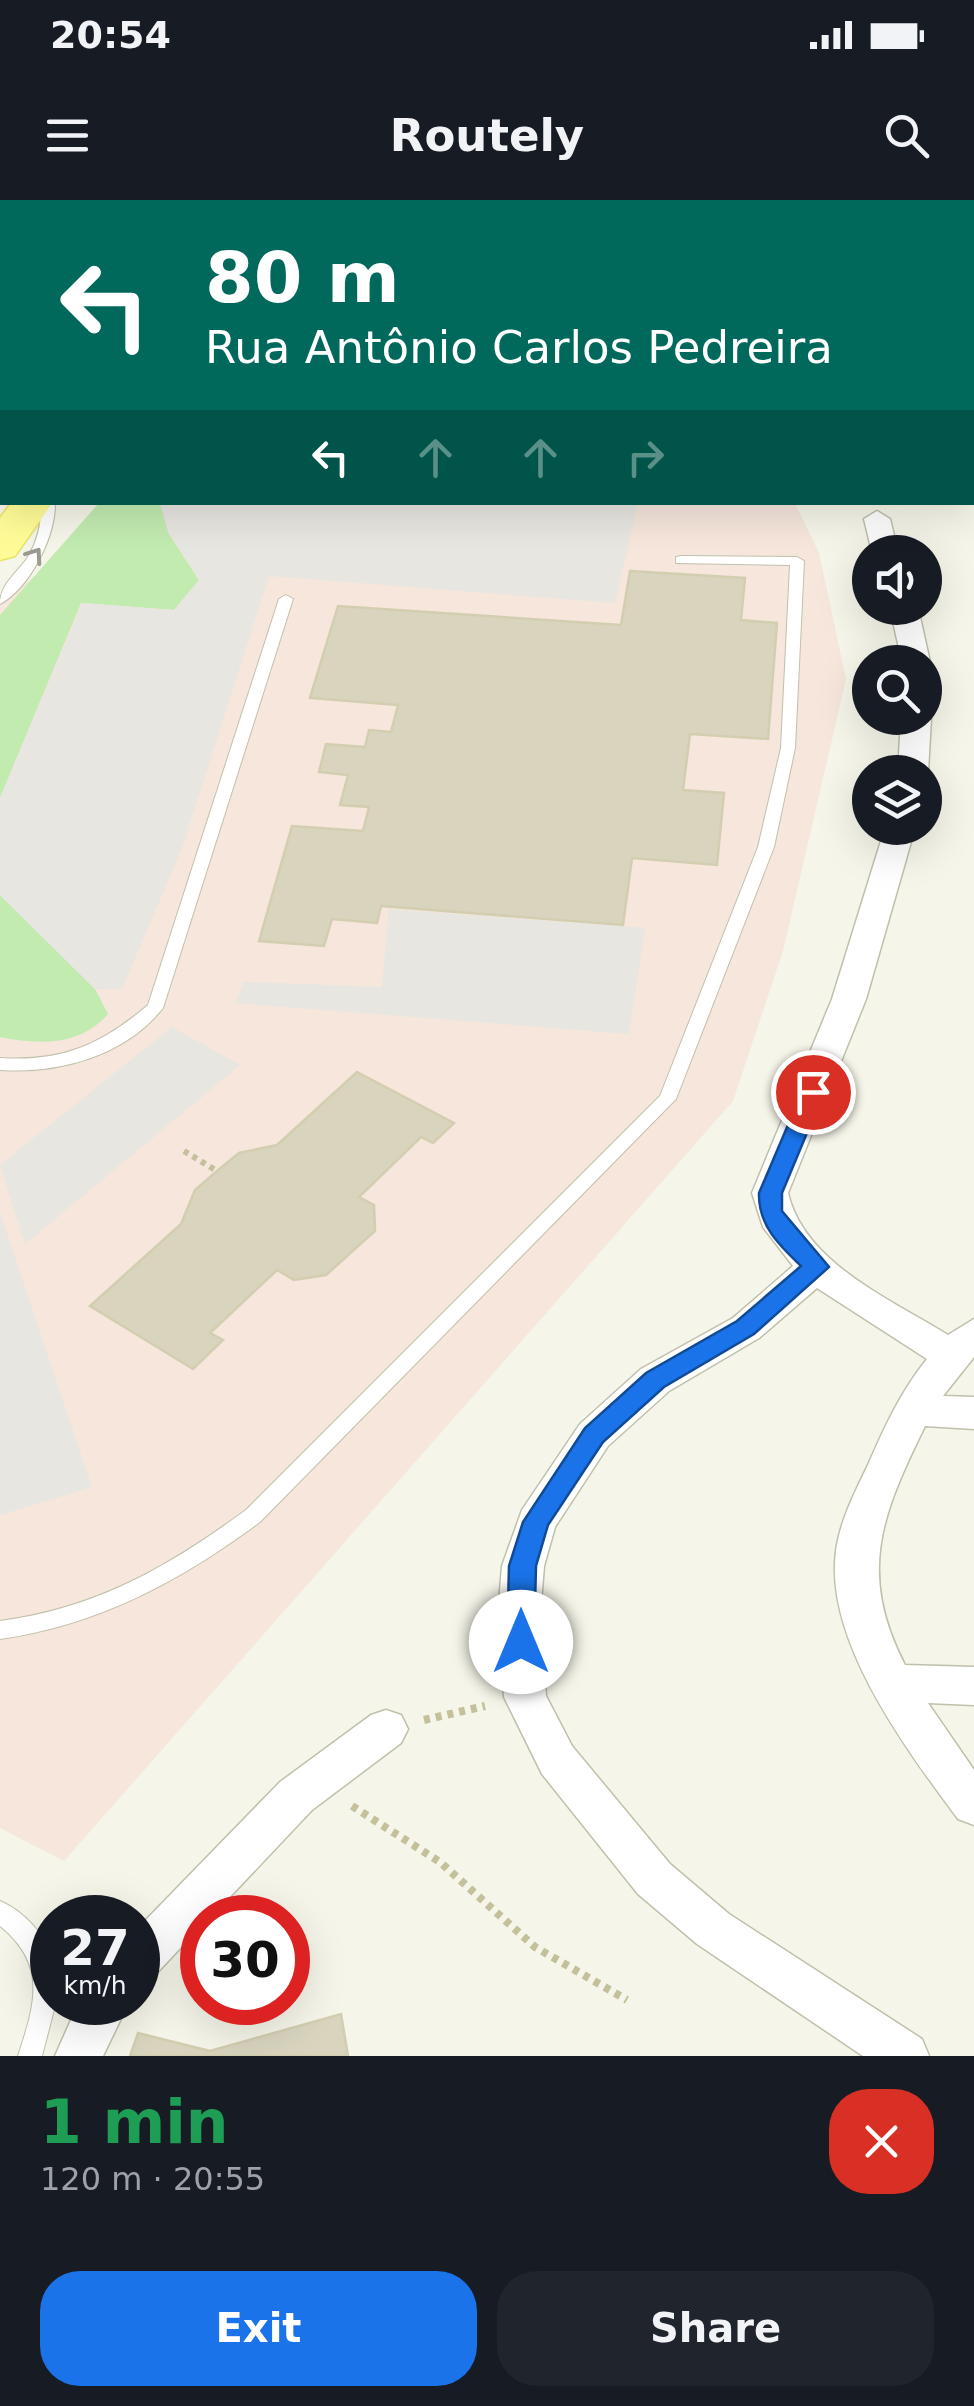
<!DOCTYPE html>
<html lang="en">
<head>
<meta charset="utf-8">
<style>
  body { margin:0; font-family:"DejaVu Sans",sans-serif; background:#20242c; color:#f1f3f6; height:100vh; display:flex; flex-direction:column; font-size:38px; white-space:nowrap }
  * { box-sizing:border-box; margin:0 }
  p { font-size:32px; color:#9ea1a6 }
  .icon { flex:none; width:55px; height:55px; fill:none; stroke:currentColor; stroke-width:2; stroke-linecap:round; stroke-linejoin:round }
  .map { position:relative; height:1856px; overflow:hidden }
  .panel { display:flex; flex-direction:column; background:#171b24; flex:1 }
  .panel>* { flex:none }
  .hud { position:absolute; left:0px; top:0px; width:975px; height:305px; box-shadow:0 10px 40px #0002; background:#00695c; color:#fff; overflow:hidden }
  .buttons { position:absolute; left:852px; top:335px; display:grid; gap:20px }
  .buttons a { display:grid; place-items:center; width:90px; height:90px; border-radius:50%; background:#171b24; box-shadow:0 10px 40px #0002; font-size:50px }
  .speed { position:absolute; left:30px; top:1695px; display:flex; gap:20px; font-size:50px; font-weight:700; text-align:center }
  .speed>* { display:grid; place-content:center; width:130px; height:130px; border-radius:50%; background:#171b24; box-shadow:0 10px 40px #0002; line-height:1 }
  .speed small { font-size:25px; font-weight:400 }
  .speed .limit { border:15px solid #d22; background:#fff; color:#111 }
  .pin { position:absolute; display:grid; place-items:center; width:85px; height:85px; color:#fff; margin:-42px; border:5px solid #fff; border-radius:50%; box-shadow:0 2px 10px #0007 }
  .me { position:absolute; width:110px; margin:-55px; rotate:0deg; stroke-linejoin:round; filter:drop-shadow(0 0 8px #0008) }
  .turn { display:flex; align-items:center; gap:35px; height:210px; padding:0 40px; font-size:45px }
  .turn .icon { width:130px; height:130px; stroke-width:2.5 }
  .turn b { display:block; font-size:70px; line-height:85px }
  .lanes { display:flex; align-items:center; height:95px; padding:0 40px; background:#0003; justify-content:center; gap:50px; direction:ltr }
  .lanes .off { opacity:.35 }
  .round { display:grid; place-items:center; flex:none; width:105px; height:105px; border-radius:40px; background:#20242c }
  .overview { display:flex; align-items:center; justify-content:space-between; height:170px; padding:0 40px }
  h1 { font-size:60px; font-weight:700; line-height:75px; color:#1e9e55 }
  .action { display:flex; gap:20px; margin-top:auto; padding:20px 40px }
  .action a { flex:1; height:115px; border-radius:40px; background:#1a73e8; color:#fff; font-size:40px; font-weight:700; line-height:115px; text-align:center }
  .action a+a { background:#20242c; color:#f1f3f6 }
  .status { display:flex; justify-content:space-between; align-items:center; height:70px; padding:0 50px; background:#171b24; direction:ltr }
  .status svg { height:28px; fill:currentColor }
  header { display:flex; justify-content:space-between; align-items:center; height:130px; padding:0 40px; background:#171b24; font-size:45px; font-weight:700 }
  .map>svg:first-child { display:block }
  .medical { fill:#f6e6dc }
  .green { fill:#c2ebb0 }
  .parking { fill:#e7e6e1 }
  .building { fill:#d8d4be; stroke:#d3ceb0; stroke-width:2.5 }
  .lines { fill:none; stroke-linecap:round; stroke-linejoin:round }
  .lane-casing { stroke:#c1c0ab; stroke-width:2 }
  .street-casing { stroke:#c1c0ab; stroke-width:3 }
  .primary-casing { stroke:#eae462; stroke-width:3 }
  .path-far1 { stroke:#c4c09b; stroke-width:6; stroke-dasharray:5 5; stroke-linecap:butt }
  .path { stroke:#c4c09b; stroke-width:8; stroke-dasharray:6 6; stroke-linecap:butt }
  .lane { fill:#fff; fill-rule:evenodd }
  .street { fill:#fff; fill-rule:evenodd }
  .primary { fill:#fffc98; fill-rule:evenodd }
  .oneway { stroke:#9b9a91 }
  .route { fill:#1a73e8; stroke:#114b97; stroke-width:2.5 }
</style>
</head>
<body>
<div class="status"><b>20:54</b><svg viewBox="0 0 49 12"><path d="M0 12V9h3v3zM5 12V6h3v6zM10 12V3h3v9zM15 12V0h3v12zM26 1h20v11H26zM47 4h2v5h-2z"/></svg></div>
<header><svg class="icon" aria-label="menu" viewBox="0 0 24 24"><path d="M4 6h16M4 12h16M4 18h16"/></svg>Routely<svg class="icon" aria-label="search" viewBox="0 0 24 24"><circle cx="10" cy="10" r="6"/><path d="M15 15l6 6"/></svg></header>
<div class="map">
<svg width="974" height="1856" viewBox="0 0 974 1856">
  <rect width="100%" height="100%" fill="#f5f5e9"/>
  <path class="medical" d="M 129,303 L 795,303 L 819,353 L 846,479 L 783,751 L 733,901 L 64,1661 L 0,1628 L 0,403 Z"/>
  <g class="green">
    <path d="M 99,303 L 160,303 L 169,334 L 199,380 L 174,410 L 81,403 L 0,598 L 0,415 Z"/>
    <path d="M 0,695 L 95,789 L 108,814 C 80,846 40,845 0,837 Z"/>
  </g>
  <g class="parking">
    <path d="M 160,303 L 638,303 L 615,403 L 269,376 L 182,648 L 122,789 L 95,789 L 0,695 L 0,598 L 82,403 L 174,410 L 199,380 L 169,334 Z"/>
    <path d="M 389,709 L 645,728 L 629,834 L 236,803 L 244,782 L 382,787 Z"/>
    <path d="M 172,827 L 240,865 L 25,1044 L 0,965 Z"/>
    <path d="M 0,1013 L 92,1287 L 0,1315 Z"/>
  </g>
  <g class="building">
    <path d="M 630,371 L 745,378 L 741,420 L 777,423 L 768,539 L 690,534 L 683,590 L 724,593 L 717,665 L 632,658 L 623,725 L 381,706 L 377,723 L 332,719 L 324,746 L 259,741 L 292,626 L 363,631 L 369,607 L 340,605 L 348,575 L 319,572 L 326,544 L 365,547 L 369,530 L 391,532 L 398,505 L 310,498 L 338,406 L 621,425 Z"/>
    <path d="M 357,872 L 454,923 L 433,943 L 421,937 L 359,997 L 374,1005 L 375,1031 L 326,1075 L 294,1080 L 277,1070 L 210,1133 L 223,1140 L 193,1169 L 90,1106 L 181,1024 L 195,990 L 217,971 L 239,953 L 277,945 Z"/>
    <path d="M 341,1814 L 348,1856 L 130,1856 L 138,1833 L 210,1851 Z"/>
  </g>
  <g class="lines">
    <defs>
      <g id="lane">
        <path d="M 0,0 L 9,0 L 9,2 L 2,2 L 2,5 Z"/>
        <path d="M 2,105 L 2,128 L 0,129 L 0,106 Z"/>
        <path d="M 41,302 L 55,302 C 56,336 30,388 0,404 C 0,384 17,373 28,357 C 38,340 42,323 41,302 Z"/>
        <path d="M 681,356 L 797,357 L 804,361 L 795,548 L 774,647 L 676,899 L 260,1322 C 180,1381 99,1425 0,1439 L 0,1421 C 97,1408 168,1367 246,1310 L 660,896 L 758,647 L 781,548 L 790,365 L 676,363 L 676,357 Z"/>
        <path d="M 286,395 L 293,399 L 163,808 C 125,856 59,874 0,870 L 0,858 C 62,862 101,845 148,805 L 279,399 Z"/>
        <path d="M 0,1701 C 22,1710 49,1737 52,1761 C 54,1774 52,1789 52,1802 L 56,1802 L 42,1856 L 18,1856 C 35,1804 48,1765 0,1726 Z"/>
      </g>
      <g id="street">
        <path d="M 877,311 L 890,319 L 898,352 L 872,352 L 864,319 Z"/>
        <path d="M 890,408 L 918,408 L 930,462 L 926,468 L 925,462 L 902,462 Z"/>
        <path d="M 926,512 L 931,518 L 928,572 L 925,576 L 925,572 L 898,572 L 901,518 L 925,518 Z"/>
        <path d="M 885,628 L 915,628 L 866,799 L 788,993 C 804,1063 892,1100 948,1135 L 974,1119 L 974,1157 L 943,1196 L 974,1197 L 974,1229 L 925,1226 C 882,1314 857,1372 905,1465 L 974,1467 L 974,1505 L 928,1503 L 974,1570 L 974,1625 L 958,1619 C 908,1551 824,1441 836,1351 C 840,1321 855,1292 868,1265 C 885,1226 900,1193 927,1159 L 817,1088 L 759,1138 L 669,1191 L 608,1246 L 555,1327 L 544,1366 L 540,1415 L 546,1496 L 572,1546 L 670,1664 L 729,1714 L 922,1839 L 929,1856 L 863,1856 L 697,1744 L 638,1694 L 542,1574 L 504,1497 L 498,1415 L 502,1366 L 522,1310 L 580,1224 L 641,1169 L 733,1118 L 793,1066 L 763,1027 L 752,993 L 832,799 Z"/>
        <path d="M 386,1510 L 401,1515 L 408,1529 L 401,1543 L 312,1610 L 210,1718 L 202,1718 L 202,1725 L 154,1776 L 138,1782 L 138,1728 L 280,1582 L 371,1515 Z"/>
        <path d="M 79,1802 L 129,1802 L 103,1856 L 55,1856 Z"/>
      </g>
      <g id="primary">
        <rect x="33" y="0" width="34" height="2"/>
        <path d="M 12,302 L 53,302 L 15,356 L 0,360 L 0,318 Z"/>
      </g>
    </defs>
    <use href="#lane" class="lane-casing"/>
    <use href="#street" class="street-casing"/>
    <use href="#primary" class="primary-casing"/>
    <path class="path-far1" d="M 184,951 L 217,971"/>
    <g class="path">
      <path d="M 424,1520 L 485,1506"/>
      <path d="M 352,1606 L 440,1662 L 535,1747 L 627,1800"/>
    </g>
    <use href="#lane" class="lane"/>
    <use href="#street" class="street"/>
    <use href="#primary" class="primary"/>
  </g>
  <defs><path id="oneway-chevron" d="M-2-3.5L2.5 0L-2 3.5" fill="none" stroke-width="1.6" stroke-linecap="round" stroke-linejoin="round" transform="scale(2.5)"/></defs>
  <use class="oneway" href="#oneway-chevron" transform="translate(35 355) rotate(-55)"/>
  <path class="route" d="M 813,885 L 824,892 L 782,993 L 782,1011 L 829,1067 L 754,1134 L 664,1187 L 603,1242 L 548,1325 L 536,1366 L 534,1442 L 530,1451 L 511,1451 L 507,1442 L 509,1366 L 523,1322 L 585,1228 L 646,1173 L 737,1121 L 801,1066 C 779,1045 758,1025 759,993 L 802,892 Z"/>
</svg>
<div class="buttons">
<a><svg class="icon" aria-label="sound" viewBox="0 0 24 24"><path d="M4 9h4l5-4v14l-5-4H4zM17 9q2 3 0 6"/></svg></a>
<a><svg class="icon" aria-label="search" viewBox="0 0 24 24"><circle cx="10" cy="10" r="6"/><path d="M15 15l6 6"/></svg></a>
<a><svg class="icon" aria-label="layers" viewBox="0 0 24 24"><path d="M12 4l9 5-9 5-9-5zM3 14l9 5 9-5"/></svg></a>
</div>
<div class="speed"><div>27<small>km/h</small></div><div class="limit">30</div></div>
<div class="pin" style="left:813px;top:892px;background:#d93025"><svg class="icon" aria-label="arrive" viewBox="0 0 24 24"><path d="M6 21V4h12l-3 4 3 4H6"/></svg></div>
<svg class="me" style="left:521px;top:1442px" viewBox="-20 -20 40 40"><circle r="19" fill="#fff"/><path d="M0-13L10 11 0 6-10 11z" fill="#1a73e8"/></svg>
<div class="hud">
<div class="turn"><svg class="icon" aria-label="left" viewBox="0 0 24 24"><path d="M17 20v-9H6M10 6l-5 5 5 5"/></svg><div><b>80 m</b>Rua Antônio Carlos Pedreira</div></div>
<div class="lanes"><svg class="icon" aria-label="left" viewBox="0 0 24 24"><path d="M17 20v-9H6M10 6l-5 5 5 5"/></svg><svg class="icon off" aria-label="ahead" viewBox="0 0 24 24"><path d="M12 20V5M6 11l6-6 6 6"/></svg><svg class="icon off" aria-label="ahead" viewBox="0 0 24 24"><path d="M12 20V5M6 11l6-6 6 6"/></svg><svg class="icon off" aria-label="right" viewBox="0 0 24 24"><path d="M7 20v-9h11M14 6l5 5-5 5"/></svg></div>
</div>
</div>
<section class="panel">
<div class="overview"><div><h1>1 min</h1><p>120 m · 20:55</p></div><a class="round" style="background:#d93025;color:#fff"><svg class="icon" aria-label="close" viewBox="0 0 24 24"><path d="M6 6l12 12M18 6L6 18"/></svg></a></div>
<div class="action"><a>Exit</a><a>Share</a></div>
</section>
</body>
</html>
